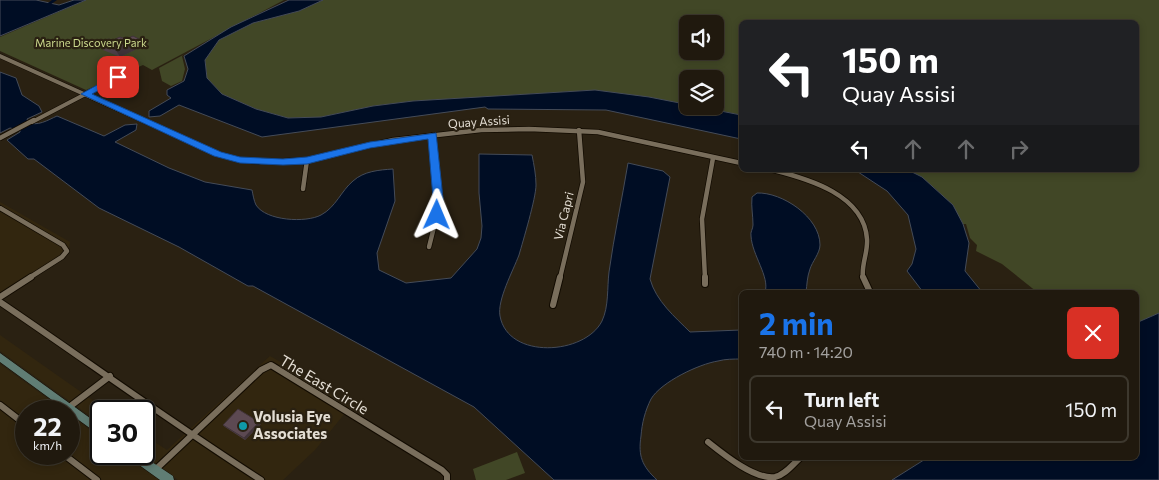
<!DOCTYPE html>
<html lang="en">
<head>
<meta charset="utf-8">
<style>
  body { margin:0; font-family:Commissioner,sans-serif; background:#2d261c; color:#f1f3f6; height:100vh; display:flex; flex-direction:column; font-size:19px; white-space:nowrap }
  * { box-sizing:border-box; margin:0 }
  p { font-size:16px; color:#a2a09e }
  .icon { flex:none; width:28px; height:28px; fill:none; stroke:currentColor; stroke-width:2; stroke-linecap:round; stroke-linejoin:round }
  .map { position:relative; flex:1; overflow:hidden }
  .drawer { position:absolute; left:739px; top:290px; width:400px; height:170px; display:flex; flex-direction:column; background:#20190e; border-radius:8px; box-shadow:0 2px 8px #0003,0 0 0 1px #3d382e }
  .drawer>* { flex:none }
  .hud { position:absolute; left:739px; top:20px; width:400px; height:152px; border-radius:8px; box-shadow:0 2px 8px #0003,0 0 0 1px #3d382e; background:#202124; color:#fff; overflow:hidden }
  .buttons { position:absolute; left:679px; top:15px; display:grid; gap:10px }
  .buttons a { display:grid; place-items:center; width:45px; height:45px; border-radius:8px; background:#20190e; box-shadow:0 2px 8px #0003,0 0 0 1px #3d382e; font-size:25px }
  .speed { position:absolute; left:15px; top:400px; display:flex; gap:10px; font-size:25px; font-weight:700; text-align:center }
  .speed>* { display:grid; place-content:center; width:65px; height:65px; border-radius:50%; background:#20190e; box-shadow:0 2px 8px #0003,0 0 0 1px #3d382e; line-height:1 }
  .speed small { font-size:12px; font-weight:400 }
  .speed .limit { border:2px solid #111; border-radius:8px; background:#fff; color:#111 }
  .pin { position:absolute; display:grid; place-items:center; width:42px; height:42px; color:#fff; margin:-21px; border-radius:10px; box-shadow:0 2px 8px #0006 }
  .me { position:absolute; width:55px; margin:-28px; rotate:1deg; stroke-linejoin:round; filter:drop-shadow(0 0 4px #0008) }
  .turn { display:flex; align-items:center; gap:18px; height:105px; padding:0 20px; font-size:22px }
  .turn .icon { width:65px; height:65px; stroke-width:2.5 }
  .turn b { display:block; font-size:35px; line-height:42px }
  .lanes { display:flex; align-items:center; height:48px; padding:0 20px; background:#0003; justify-content:center; gap:25px; direction:ltr }
  .lanes .off { opacity:.35 }
  .round { display:grid; place-items:center; flex:none; width:52px; height:52px; border-radius:8px; background:#2d261c }
  .summary { display:flex; align-items:center; justify-content:space-between; height:85px; padding:0 20px }
  h1 { font-size:30px; font-weight:700; line-height:38px; color:#1a73e8 }
  ul { padding:0; list-style:none }
  li { display:flex; align-items:center; gap:15px; height:68px; margin:0 10px 8px; padding:0 10px; border:2px solid #3d382e; border-radius:8px }
  li div { flex:1 }
  li b { display:block; font-size:19px }
  li em { font-style:normal }
  .map>svg:first-child { display:block }
  .built { fill:#32260f }
  .green { fill:#414726; fill-rule:evenodd }
  .water { fill:#000d24; stroke:#444b58 }
  .lines { fill:none; stroke-linecap:round; stroke-linejoin:round }
  .canal { fill:#000d24; fill-rule:evenodd }
  .minor-far2-casing { stroke:#120b01; stroke-width:5 }
  .minor-far1-casing { stroke:#120b01; stroke-width:6 }
  .minor-casing { stroke:#120b01; stroke-width:8 }
  .secondary-casing { stroke:#120b01; stroke-width:1 }
  .minor-far2 { stroke:#796e5c; stroke-width:4 }
  .minor-far1 { stroke:#796e5c; stroke-width:4.5 }
  .minor { stroke:#796e5c; stroke-width:6 }
  .secondary { fill:#607d74; fill-rule:evenodd }
  .wall { fill:#4f3f47 }
  .shaded-wall { fill:#403339 }
  .building { fill:#5c4952; stroke:#403339 }
  .route { fill:#1a73e8; stroke:#114b97 }
  .culture-dot { fill:#0f9aa8; stroke:#2a2112; stroke-width:2 }
  .labels { text-anchor:middle; stroke-width:4.5; stroke-linejoin:round; paint-order:stroke }
  .far-park-label { font-size:11px; fill:#cbd98d; stroke:#2a2112 }
  .street-label { font-size:12px; fill:#e3ddd3; stroke:#2a2112 }
  .near-street-label { font-size:15px; fill:#e3ddd3; stroke:#2a2112 }
  .near-poi-label { font-size:15px; font-weight:bold; fill:#e3ddd3; stroke:#2a2112; text-anchor:start }
</style>
</head>
<body>
<div class="map">
<svg width="1159" height="480" viewBox="0 0 1159 480">
  <rect width="100%" height="100%" fill="#2a2112"/>
  <g class="built">
    <path d="M 0,202 L 70,242 L 68,253 L 0,295 Z"/>
    <path d="M 0,335 L 108,411 L 101,411 L 101,424 L 0,351 Z"/>
    <path d="M 270,356 L 324,387 L 350,407 L 315,450 L 283,480 L 178,480 L 142,454 L 144,454 L 144,435 L 167,450 Z"/>
    <path d="M 0,364 L 65,411 L 26,411 L 26,454 L 69,454 L 69,414 L 101,438 L 101,454 L 123,454 L 159,480 L 0,480 Z"/>
  </g>
  <g class="green">
    <path d="M 86,0 L 284,0 L 152,70 L 143,65 L 86,90 L 0,51 L 0,37 Z"/>
    <path d="M 323,0 L 1159,0 L 1159,313 L 1136,323 L 1136,292 L 1037,292 L 1002,264 L 976,251 L 977,245 L 970,238 L 966,224 L 963,224 C 950,200 933,183 908,170 L 1136,170 L 1136,22 L 741,22 L 741,115 L 700,106 L 715,106 L 715,79 L 688,79 L 687,104 L 595,90 L 413,101 L 373,106 L 321,117 L 288,118 L 256,109 L 222,94 L 207,78 L 205,60 L 219,40 L 253,23 L 299,11 ZM 688,24 L 715,24 L 715,51 L 688,51 Z"/>
    <path d="M 185,54 L 182,56 L 185,69 L 182,81 L 171,86 L 162,81 L 159,68 Z"/>
    <path d="M 517,452 L 525,473 L 506,480 L 476,480 L 473,469 Z"/>
  </g>
  <g class="water">
    <path d="M 0,0 L 36,0 L 59,5 L 74,0 L 86,0 L 0,36 Z"/>
    <path d="M 289,0 L 323,0 L 299,11 L 253,23 L 219,40 L 205,60 L 207,78 L 222,94 L 256,109 L 288,118 L 321,117 L 373,106 L 413,101 L 595,90 L 649,97 L 741,115 L 741,139 L 606,110 L 488,109 L 485,107 L 262,137 L 179,105 L 160,116 L 149,117 L 149,111 L 171,98 L 167,95 L 167,90 L 184,81 L 188,69 L 184,56 L 231,27 Z"/>
    <path d="M 0,72 L 16,78 L 22,95 L 39,106 L 42,112 L 27,119 L 28,122 C 37,127 48,120 57,116 L 104,136 L 125,125 L 137,124 L 136,130 L 115,142 L 169,168 L 205,182 L 252,190 C 253,195 254,201 256,205 C 266,221 306,223 321,215 C 336,207 341,191 353,181 C 364,171 379,170 393,169 L 395,201 L 377,253 L 379,270 L 406,283 L 451,278 L 477,249 L 481,238 L 482,226 L 479,193 L 479,154 L 532,155 C 534,165 536,175 536,185 C 536,198 523,241 519,255 C 513,271 497,300 500,316 C 508,360 585,355 602,321 C 609,306 607,288 609,272 C 614,236 622,199 628,163 L 663,171 L 670,177 L 650,279 C 656,301 675,317 690,332 L 741,330 L 741,359 C 734,359 725,359 718,361 C 699,364 661,382 651,399 C 645,411 642,423 641,436 C 638,456 642,466 657,480 L 554,480 L 474,407 L 253,286 L 248,286 L 179,247 L 99,208 L 34,159 L 28,159 L 7,140 L 20,132 L 20,130 L 10,128 L 0,133 Z"/>
    <path d="M 855,170 L 908,170 L 922,177 L 953,205 L 963,224 L 969,243 L 965,271 L 982,292 L 923,292 L 907,271 L 912,264 L 916,249 L 908,215 L 887,191 Z"/>
    <path d="M 757,193 C 782,192 820,217 820,245 C 820,253 812,262 810,269 C 807,277 807,285 806,292 L 765,292 C 770,277 752,255 751,236 C 750,232 753,229 753,225 C 753,215 751,207 752,197 Z"/>
    <path d="M 1159,313 L 1159,480 L 892,480 L 927,458 L 1136,458 L 1136,323 Z"/>
  </g>
  <g class="lines">
    <path class="canal" d="M 52,0 L 57,0 L 50,5 L 48,5 L 48,3 Z"/>
    <defs>
      <g id="minor-far2">
        <path d="M 0,56 L 146,122"/>
        <path d="M 32,122 L 118,77"/>
      </g>
      <g id="minor-far1">
        <path d="M 143,120 L 218,154 L 240,160 L 261,162 L 307,160 L 393,140 L 481,130 L 529,129 L 598,132 L 741,163"/>
        <path d="M 0,138 L 34,120"/>
        <path d="M 773,170 C 809,179 864,195 867,239 C 868,253 861,265 863,278"/>
        <path d="M 303,189 L 307,160"/>
        <path d="M 0,208 L 63,245 L 67,251 L 62,257 L 29,278"/>
        <path d="M 429,247 L 437,215 L 438,198 L 433,135"/>
        <path d="M 560,278 L 583,182 L 579,130"/>
        <path d="M 705,278 L 702,219 L 713,158"/>
      </g>
      <g id="minor">
        <path d="M 705,277 L 705,284"/>
        <path d="M 863,277 L 870,292"/>
        <path d="M 0,297 L 31,277"/>
        <path d="M 0,302 C 87,361 172,423 261,480"/>
        <path d="M 553,305 L 560,277"/>
        <path d="M 0,405 L 26,425"/>
        <path d="M 64,411 L 110,376"/>
        <path d="M 708,442 C 723,454 755,480 775,477 C 785,475 793,464 800,458"/>
        <path d="M 63,454 L 97,480"/>
        <path d="M 155,470 L 261,370 L 271,365 L 442,470 L 447,475 L 447,480"/>
      </g>
      <g id="secondary">
        <path d="M 0,353 L 101,426 L 101,435 L 98,434 L 69,413 L 69,411 L 67,411 L 0,362 Z"/>
        <path d="M 127,454 L 140,454 L 173,476 L 174,480 L 160,480 L 128,457 Z"/>
      </g>
    </defs>
    <use href="#minor-far2" class="minor-far2-casing"/>
    <use href="#minor-far1" class="minor-far1-casing"/>
    <use href="#minor" class="minor-casing"/>
    <use href="#secondary" class="secondary-casing"/>
    <use href="#minor-far2" class="minor-far2"/>
    <use href="#minor-far1" class="minor-far1"/>
    <use href="#minor" class="minor"/>
    <use href="#secondary" class="secondary"/>
  </g>
  <g class="wall">
    <path d="M 126,39 L 143,46 L 120,57 L 103,50 L 99,43 L 113,40 Z"/>
    <path d="M 261,424 L 245,440 L 225,427 L 223,425 Z"/>
  </g>
  <g class="shaded-wall">
    <path d="M 139,39 L 143,46 L 120,57 L 116,50 Z"/>
    <path d="M 259,422 L 261,424 L 245,440 L 244,438 Z"/>
  </g>
  <g class="building">
    <path d="M 133,36 L 139,39 L 116,50 L 99,43 L 108,39 L 113,40 L 120,37 L 126,39 Z"/>
    <path d="M 238,409 L 259,422 L 244,438 L 223,425 Z"/>
  </g>
  <path class="route" d="M 115,75 L 123,77 L 92,94 L 221,152 L 240,157 L 283,159 L 307,157 L 370,142 L 436,133 L 443,198 L 442,215 L 437,219 L 432,215 L 433,198 L 428,139 L 370,148 L 307,164 L 283,165 L 240,163 L 214,156 L 81,94 Z"/>
  <circle class="culture-dot" cx="243" cy="426" r="5"/>
  <g class="labels">
    <g class="far-park-label">
      <text x="91" y="47">Marine Discovery Park</text>
    </g>
    <g class="street-label">
      <text transform="translate(479 122) rotate(-4)" y="4">Quay Assisi</text>
      <text transform="translate(564 216) rotate(-76)" y="4">Via Capri</text>
    </g>
    <g class="near-street-label">
      <text transform="translate(324 385) rotate(31)" y="5">The East Circle</text>
    </g>
    <g class="near-poi-label">
      <text x="253" y="422">Volusia Eye<tspan x="253" dy="17">Associates</tspan></text>
    </g>
  </g>
</svg>
<div class="buttons">
<a><svg class="icon" aria-label="sound" viewBox="0 0 24 24"><path d="M4 9h4l5-4v14l-5-4H4zM17 9q2 3 0 6"/></svg></a>
<a><svg class="icon" aria-label="layers" viewBox="0 0 24 24"><path d="M12 4l9 5-9 5-9-5zM3 14l9 5 9-5"/></svg></a>
</div>
<div class="speed"><div>22<small>km/h</small></div><div class="limit">30</div></div>
<div class="pin" style="left:118px;top:77px;background:#d93025"><svg class="icon" aria-label="arrive" viewBox="0 0 24 24"><path d="M6 21V4h12l-3 4 3 4H6"/></svg></div>
<svg class="me" style="left:437px;top:215px" viewBox="-20 -20 40 40"><path d="M0-17L14 15 0 8-14 15z" fill="#1a73e8" stroke="#fff" stroke-width="4"/></svg>
<div class="hud">
<div class="turn"><svg class="icon" aria-label="left" viewBox="0 0 24 24"><path d="M17 20v-9H6M10 6l-5 5 5 5"/></svg><div><b>150 m</b>Quay Assisi</div></div>
<div class="lanes"><svg class="icon" aria-label="left" viewBox="0 0 24 24"><path d="M17 20v-9H6M10 6l-5 5 5 5"/></svg><svg class="icon off" aria-label="ahead" viewBox="0 0 24 24"><path d="M12 20V5M6 11l6-6 6 6"/></svg><svg class="icon off" aria-label="ahead" viewBox="0 0 24 24"><path d="M12 20V5M6 11l6-6 6 6"/></svg><svg class="icon off" aria-label="right" viewBox="0 0 24 24"><path d="M7 20v-9h11M14 6l5 5-5 5"/></svg></div>
</div>
<section class="drawer">
<div class="summary"><div><h1>2 min</h1><p>740 m · 14:20</p></div><a class="round" style="background:#d93025;color:#fff"><svg class="icon" aria-label="close" viewBox="0 0 24 24"><path d="M6 6l12 12M18 6L6 18"/></svg></a></div>
<ul>
<li><svg class="icon" aria-label="left" viewBox="0 0 24 24"><path d="M17 20v-9H6M10 6l-5 5 5 5"/></svg><div><b>Turn left</b><p>Quay Assisi</p></div><em>150 m</em></li>
</ul>
</section>
</div>
</body>
</html>
